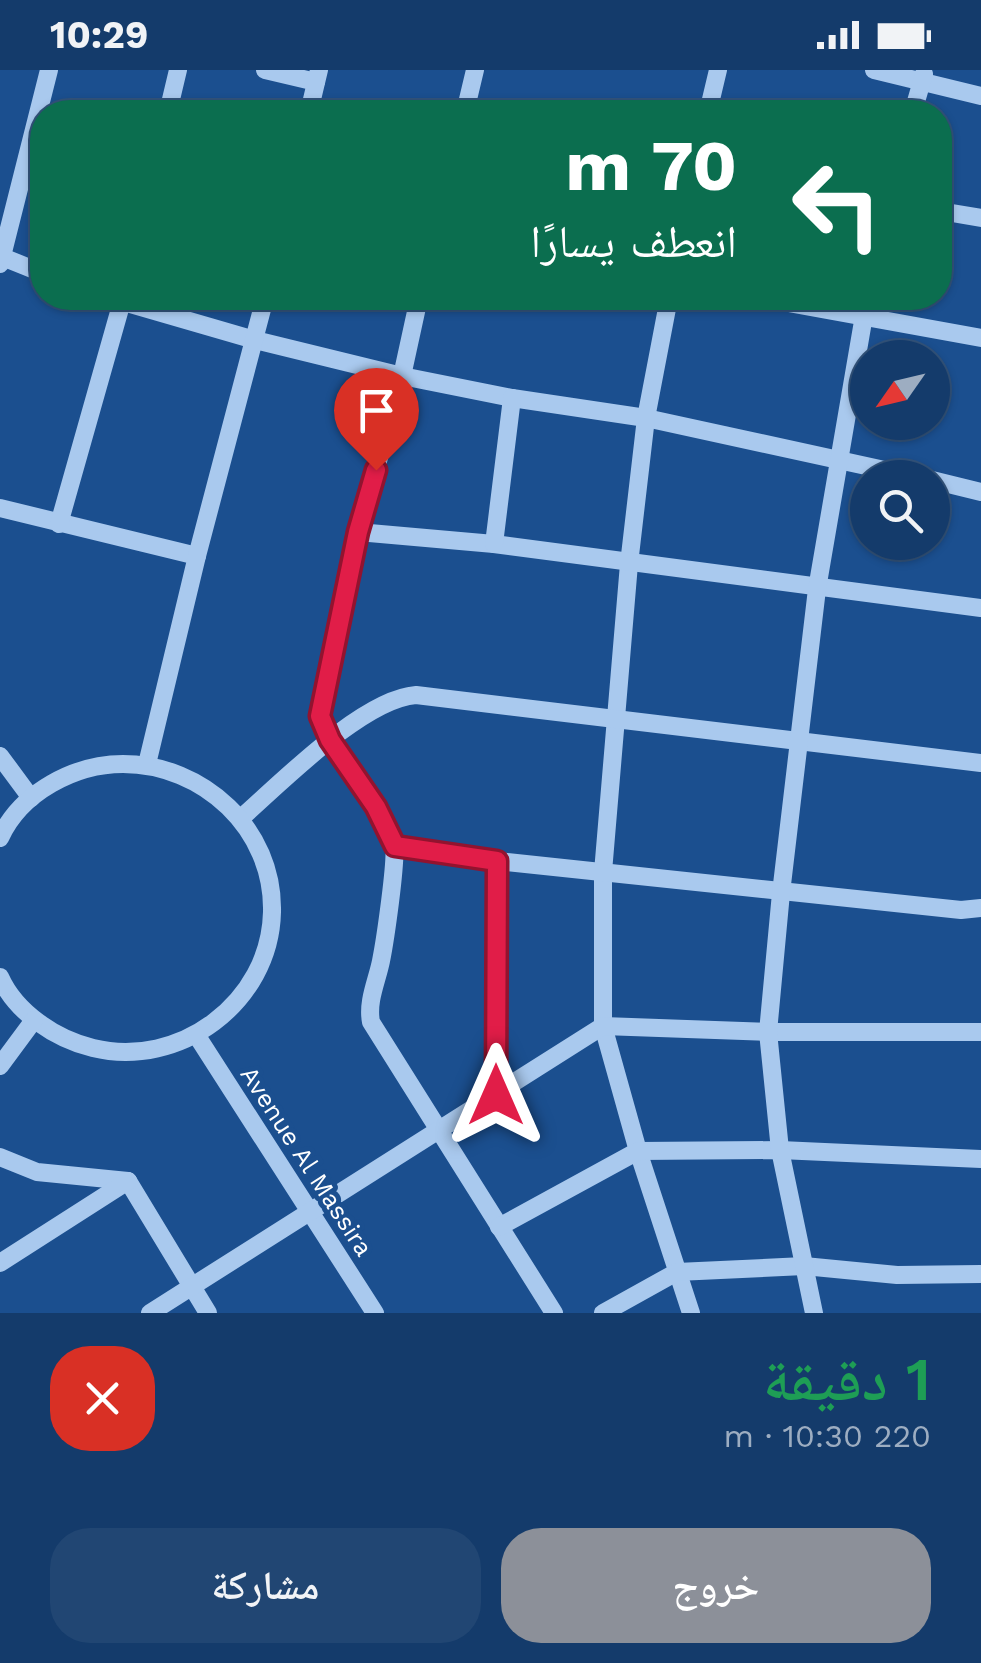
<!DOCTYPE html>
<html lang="ar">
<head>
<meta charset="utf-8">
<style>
  body { margin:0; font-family:"Work Sans","Noto Naskh Arabic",sans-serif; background:#214673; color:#f1f3f6; direction:rtl; height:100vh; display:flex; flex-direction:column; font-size:38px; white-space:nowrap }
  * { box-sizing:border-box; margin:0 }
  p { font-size:32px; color:#9dadc1 }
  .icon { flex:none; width:55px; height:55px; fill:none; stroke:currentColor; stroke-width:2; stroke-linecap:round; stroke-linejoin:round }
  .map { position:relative; height:1243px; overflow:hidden; direction:ltr }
  .drawer { display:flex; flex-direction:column; background:#143b6b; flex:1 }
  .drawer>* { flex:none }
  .guide { position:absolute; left:30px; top:30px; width:922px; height:210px; border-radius:40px; box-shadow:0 2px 8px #0004,0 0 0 2px #33557e; direction:rtl; background:#0b6e4f; color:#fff; overflow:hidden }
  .needle { width:65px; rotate:236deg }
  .tools { position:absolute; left:850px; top:270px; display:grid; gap:20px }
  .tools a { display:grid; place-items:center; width:100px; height:100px; border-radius:50%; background:#143b6b; box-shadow:0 2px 8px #0004,0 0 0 2px #33557e; font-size:50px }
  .pin { position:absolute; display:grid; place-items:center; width:85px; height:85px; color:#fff; margin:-102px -42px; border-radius:50% 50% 50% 0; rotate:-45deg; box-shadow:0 0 10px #0007 }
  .pin .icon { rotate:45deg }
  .me { position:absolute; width:110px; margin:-55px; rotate:0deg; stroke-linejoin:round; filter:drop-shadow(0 0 8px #0008) }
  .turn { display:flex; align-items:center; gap:35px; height:210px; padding:0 50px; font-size:45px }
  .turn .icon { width:130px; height:130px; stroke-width:2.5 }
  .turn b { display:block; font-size:70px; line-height:85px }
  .round { display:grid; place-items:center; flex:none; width:105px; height:105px; border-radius:40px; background:#214673 }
  .overview { display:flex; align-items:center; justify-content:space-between; height:170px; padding:0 50px }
  h1 { font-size:60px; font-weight:600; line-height:75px; color:#1e9e55 }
  .cta { display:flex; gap:20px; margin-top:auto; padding:20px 50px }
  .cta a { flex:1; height:115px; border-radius:40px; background:#8c9099; color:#fff; font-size:40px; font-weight:600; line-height:115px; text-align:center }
  .cta a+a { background:#214673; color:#f1f3f6 }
  .status { display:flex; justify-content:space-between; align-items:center; height:70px; padding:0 50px; background:#143b6b; direction:ltr }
  .status svg { height:28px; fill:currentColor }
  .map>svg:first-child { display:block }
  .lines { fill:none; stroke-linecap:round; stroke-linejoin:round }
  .minor { stroke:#a9c9ee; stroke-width:18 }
  .route-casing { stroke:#92132f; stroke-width:25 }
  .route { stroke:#e11d48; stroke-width:18 }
  .labels { text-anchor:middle; stroke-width:10; stroke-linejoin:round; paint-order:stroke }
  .street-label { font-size:25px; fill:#fff; stroke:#1b4f8f }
</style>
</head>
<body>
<div class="status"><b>10:29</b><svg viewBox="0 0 49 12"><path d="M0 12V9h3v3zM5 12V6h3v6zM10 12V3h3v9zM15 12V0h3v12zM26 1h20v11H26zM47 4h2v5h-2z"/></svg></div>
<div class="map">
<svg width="981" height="1243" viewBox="0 0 981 1243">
  <rect width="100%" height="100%" fill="#1b4f8f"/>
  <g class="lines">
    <g class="minor">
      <path d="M 265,0 L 316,12"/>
      <path d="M 874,0 L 981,26"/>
      <path d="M 168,42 L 178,0"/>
      <path d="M 309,42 L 319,0"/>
      <path d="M 465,42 L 475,0"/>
      <path d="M 708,42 L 718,0"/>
      <path d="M 913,42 L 924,4"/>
      <path d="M 940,141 L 981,148"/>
      <path d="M 0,186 L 42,203"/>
      <path d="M 0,194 L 49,0"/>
      <path d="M 110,228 L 255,270 L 402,306 L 512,328 L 646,348 L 921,408"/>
      <path d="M 419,228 L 402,306 L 358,462 L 320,646 C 332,694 384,726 394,774 C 397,790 385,871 381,891 C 377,911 367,931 371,952 L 554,1243"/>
      <path d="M 669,228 L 646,348 L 629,494 L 603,802 L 603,956 L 638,1081 L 691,1243"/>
      <path d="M 761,228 L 981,268"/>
      <path d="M 932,410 L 981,422"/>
      <path d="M 0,438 L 197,486"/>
      <path d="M 59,454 L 123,228"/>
      <path d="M 358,462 L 494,474 L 981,538"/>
      <path d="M 494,474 L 512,328"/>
      <path d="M 0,686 L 31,728"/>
      <path d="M 147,694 L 197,486 L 265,228"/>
      <path d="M 241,748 C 282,712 363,629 416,625 C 605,646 793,672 981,693"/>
      <path d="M 0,768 C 21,722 75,694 123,694 C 203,694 274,759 272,842 C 270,933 179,999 93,978 C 56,969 16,943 0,907"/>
      <path d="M 395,776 L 497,791 L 961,840 L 981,838"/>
      <path d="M 197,966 L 375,1243"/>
      <path d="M 0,996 L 34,950"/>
      <path d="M 496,1025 L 497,791"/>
      <path d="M 0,1087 L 37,1102 L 128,1111"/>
      <path d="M 128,1111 L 208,1243"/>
      <path d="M 499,1157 L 638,1081 L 780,1080 L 981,1089"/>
      <path d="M 0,1193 L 128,1111"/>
      <path d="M 150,1243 L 603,956 L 768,962 L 981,962"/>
      <path d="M 603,1243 L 677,1202 L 804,1196 L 897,1205 L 981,1204"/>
      <path d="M 814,1243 L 780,1080 L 768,962 L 781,823 L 817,519 L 867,228"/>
    </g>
  </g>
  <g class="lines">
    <defs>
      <path id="route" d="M 376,400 L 358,462 L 320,646 L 330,670 L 376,737 L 395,776 L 497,791 L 496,1025"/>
    </defs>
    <use href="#route" class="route-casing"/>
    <use href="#route" class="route"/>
  </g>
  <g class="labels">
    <g class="street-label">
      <text transform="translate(307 1091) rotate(57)" y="9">Avenue Al Massira</text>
    </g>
  </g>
</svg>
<div class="tools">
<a><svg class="needle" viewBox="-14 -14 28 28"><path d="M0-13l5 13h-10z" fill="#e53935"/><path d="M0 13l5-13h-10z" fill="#9dadc1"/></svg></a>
<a><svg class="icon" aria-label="search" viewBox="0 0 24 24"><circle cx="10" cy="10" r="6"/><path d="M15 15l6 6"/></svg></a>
</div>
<div class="pin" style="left:376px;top:400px;background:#d93025"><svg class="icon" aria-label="arrive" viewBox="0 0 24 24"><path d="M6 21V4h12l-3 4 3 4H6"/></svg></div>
<svg class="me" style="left:496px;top:1025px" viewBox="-20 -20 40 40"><path d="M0-17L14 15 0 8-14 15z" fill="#e11d48" stroke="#fff" stroke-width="4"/></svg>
<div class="guide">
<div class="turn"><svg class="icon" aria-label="left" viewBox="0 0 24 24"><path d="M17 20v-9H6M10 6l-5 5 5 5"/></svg><div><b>70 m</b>انعطف يسارًا</div></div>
</div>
</div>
<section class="drawer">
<div class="overview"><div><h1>1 دقيقة</h1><p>220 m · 10:30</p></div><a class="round" style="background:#d93025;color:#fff"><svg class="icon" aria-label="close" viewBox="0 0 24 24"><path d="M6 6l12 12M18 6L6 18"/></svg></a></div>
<div class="cta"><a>خروج</a><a>مشاركة</a></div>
</section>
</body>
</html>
